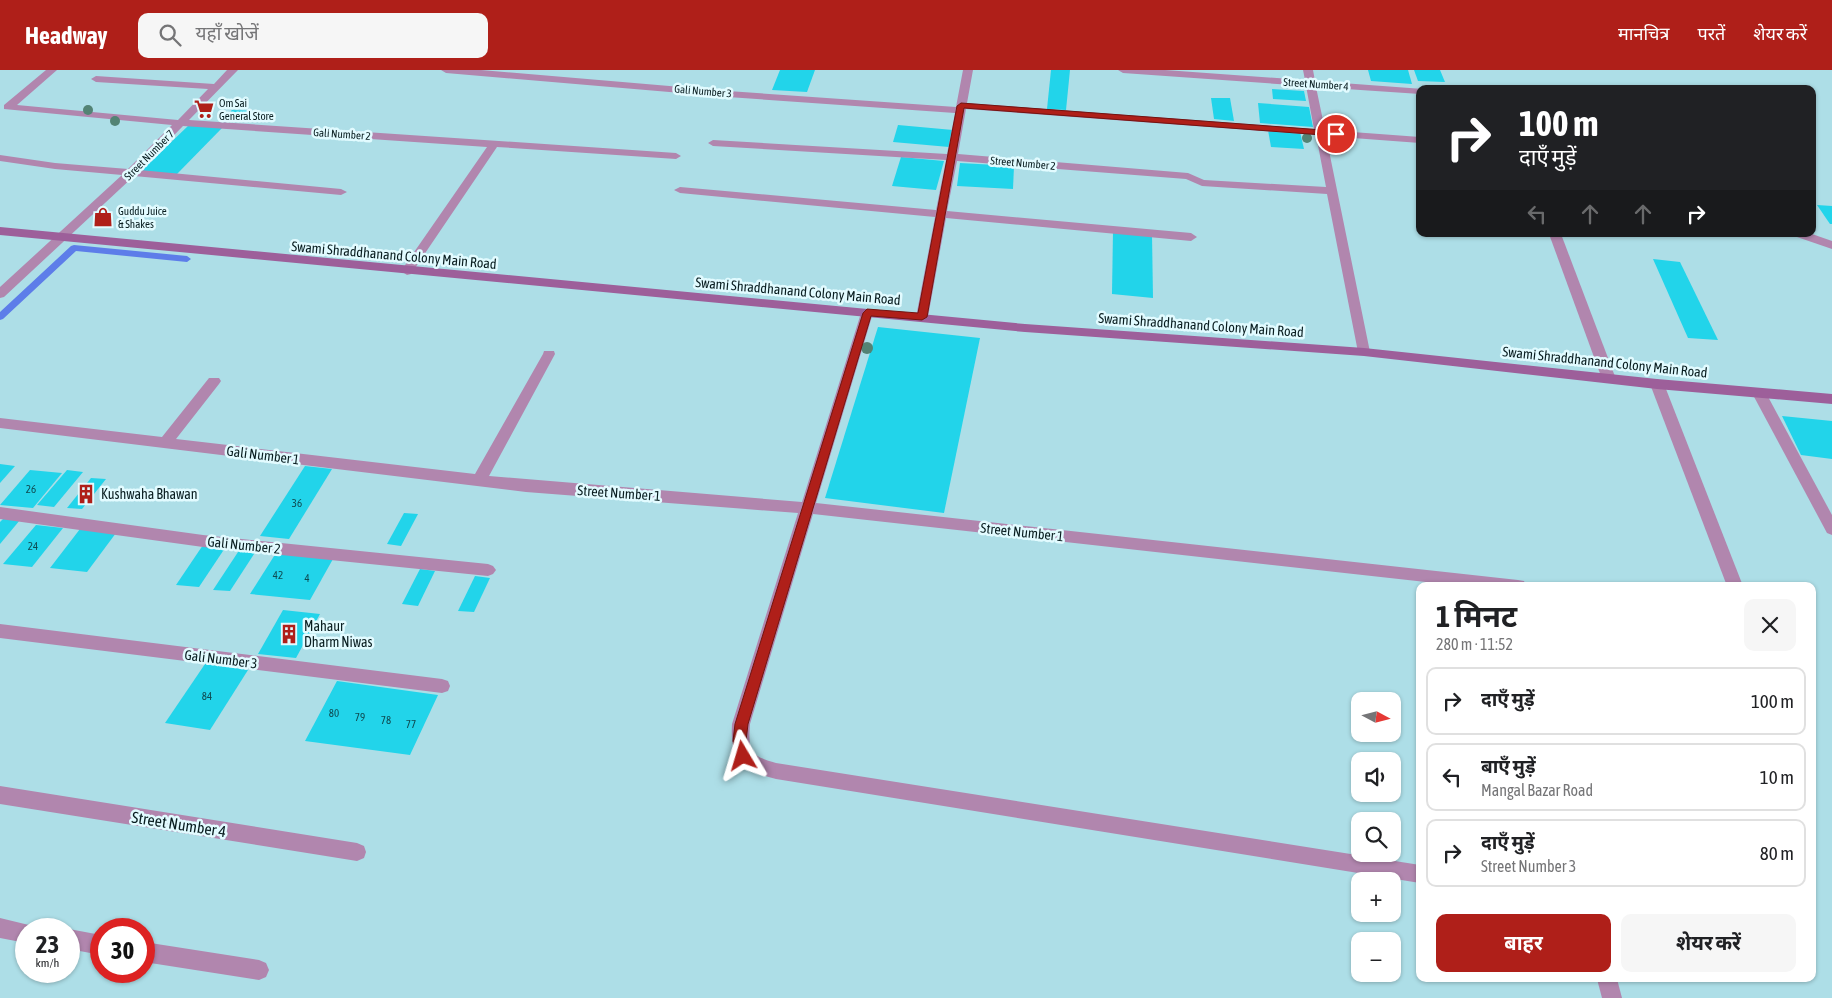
<!DOCTYPE html>
<html lang="hi">
<head>
<meta charset="utf-8">
<style>
  body { margin:0; font-family:"Asap Condensed","Noto Sans Devanagari",sans-serif; background:#f6f6f6; color:#202124; height:100vh; display:flex; flex-direction:column; font-size:19px; white-space:nowrap }
  * { box-sizing:border-box; margin:0 }
  p { font-size:16px; color:#757577 }
  .icon { flex:none; width:28px; height:28px; fill:none; stroke:currentColor; stroke-width:2; stroke-linecap:round; stroke-linejoin:round }
  .map { position:relative; flex:1; overflow:hidden }
  .side { position:absolute; left:1416px; top:512px; width:400px; height:400px; display:flex; flex-direction:column; background:#fff; border-radius:10px; box-shadow:0 1px 4px #0004 }
  .side>* { flex:none }
  .top-card { position:absolute; left:1416px; top:15px; width:400px; height:152px; border-radius:10px; box-shadow:0 1px 4px #0004; background:#202124; color:#fff; overflow:hidden }
  .needle { width:32px; rotate:97deg }
  .controls { position:absolute; left:1351px; top:622px; display:grid; gap:10px }
  .controls a { display:grid; place-items:center; width:50px; height:50px; border-radius:10px; background:#fff; box-shadow:0 1px 4px #0004; font-size:25px }
  .speed { position:absolute; left:15px; top:848px; display:flex; gap:10px; font-size:25px; font-weight:700; text-align:center }
  .speed>* { display:grid; place-content:center; width:65px; height:65px; border-radius:50%; background:#fff; box-shadow:0 1px 4px #0004; line-height:1 }
  .speed small { font-size:12px; font-weight:400 }
  .speed .limit { border:8px solid #d22; background:#fff; color:#111 }
  .pin { position:absolute; display:grid; place-items:center; width:42px; height:42px; color:#fff; margin:-21px; border:2px solid #fff; border-radius:50%; box-shadow:0 1px 5px #0007 }
  .me { position:absolute; width:55px; margin:-28px; rotate:353deg; stroke-linejoin:round; filter:drop-shadow(0 0 4px #0008) }
  .turn { display:flex; align-items:center; gap:18px; height:105px; padding:0 20px; font-size:22px }
  .turn .icon { width:65px; height:65px; stroke-width:2.5 }
  .turn b { display:block; font-size:35px; line-height:42px }
  .lanes { display:flex; align-items:center; height:48px; padding:0 20px; background:#0003; justify-content:center; gap:25px; direction:ltr }
  .lanes .off { opacity:.35 }
  .round { display:grid; place-items:center; flex:none; width:52px; height:52px; border-radius:10px; background:#f6f6f6 }
  .overview { display:flex; align-items:center; justify-content:space-between; height:85px; padding:0 20px }
  h1 { font-size:30px; font-weight:700; line-height:38px }
  .button { display:flex; gap:10px; margin-top:auto; padding:10px 20px }
  .button a { flex:1; height:58px; border-radius:10px; background:#af1f19; color:#fff; font-size:20px; font-weight:700; line-height:58px; text-align:center }
  .button a+a { background:#f6f6f6; color:#202124 }
  ul { padding:0; list-style:none }
  li { display:flex; align-items:center; gap:15px; height:68px; margin:0 10px 8px; padding:0 10px; border:2px solid #e0e0e0; border-radius:10px }
  li div { flex:1 }
  li b { display:block; font-size:19px }
  li em { font-style:normal }
  header { display:flex; align-items:center; gap:30px; box-sizing:border-box; height:70px; padding:0 25px; background:#af1f19; color:#fff }
  header strong { font-size:24px }
  nav { display:flex; gap:28px; margin-inline-start:auto; font-size:18px }
  .search { width:350px; height:45px; background:#f6f6f6; display:flex; align-items:center; gap:12px; box-sizing:border-box; padding:0 18px; border-radius:10px; color:#757577; font-size:19px }
  .map>svg:first-child { display:block }
  .lines { fill:none; stroke-linecap:round; stroke-linejoin:round }
  .stream { fill:#5d7de9; fill-rule:evenodd }
  .building { fill:#22d4ea }
  .lane { fill:#b186ae; fill-rule:evenodd }
  .street { fill:#b186ae; fill-rule:evenodd }
  .secondary { fill:#9d5f9a; fill-rule:evenodd }
  .tree { fill:#538374 }
  .route { fill:#af1f19; stroke:#721410 }
  .labels { text-anchor:middle; stroke-width:5; stroke-linejoin:round; paint-order:stroke }
  .far-street-label { font-size:11px; fill:#091d20; stroke:#e2fbff }
  .far-poi-label { font-size:11px; fill:#091d20; stroke:#e2fbff; text-anchor:start }
  .number-label { font-size:11px; fill:#0f4b52 }
  .street-label { font-size:14px; fill:#091d20; stroke:#e2fbff }
  .poi-label { font-size:14px; fill:#091d20; stroke:#e2fbff; text-anchor:start }
  .near-street-label { font-size:16px; fill:#091d20; stroke:#e2fbff }
</style>
</head>
<body>
<header>
<strong>Headway</strong>
<div class="search"><svg class="icon" aria-label="search" viewBox="0 0 24 24"><circle cx="10" cy="10" r="6"/><path d="M15 15l6 6"/></svg>यहाँ खोजें</div>
<nav><a>मानचित्र</a><a>परतें</a><a>शेयर करें</a></nav>
</header>
<div class="map">
<svg width="1832" height="928" viewBox="0 0 1832 928">
  <rect width="100%" height="100%" fill="#addee7"/>
  <g class="lines">
    <path class="stream" d="M 74,175 L 187,186 L 191,189 L 187,192 L 76,181 L 3,249 L 0,250 L 0,242 L 71,176 Z"/>
  </g>
  <g class="building">
    <path d="M 780,0 L 815,0 L 807,22 L 772,20 Z"/>
    <path d="M 1051,0 L 1070,0 L 1066,40 L 1047,39 Z"/>
    <path d="M 1368,0 L 1408,0 L 1412,14 L 1371,11 Z"/>
    <path d="M 1414,0 L 1440,0 L 1445,12 L 1418,11 Z"/>
    <path d="M 1272,19 L 1304,21 L 1306,31 L 1273,29 Z"/>
    <path d="M 1211,28 L 1230,28 L 1234,51 L 1214,49 Z"/>
    <path d="M 1258,33 L 1309,37 L 1313,57 L 1260,53 Z"/>
    <path d="M 232,40 L 259,41 L 253,48 L 219,53 Z"/>
    <path d="M 189,55 L 223,57 L 177,104 L 140,102 Z"/>
    <path d="M 898,55 L 953,60 L 949,77 L 893,72 Z"/>
    <path d="M 1268,60 L 1300,62 L 1304,79 L 1271,77 Z"/>
    <path d="M 901,87 L 944,91 L 936,120 L 892,116 Z"/>
    <path d="M 960,93 L 1014,96 L 1013,119 L 957,116 Z"/>
    <path d="M 1817,135 L 1832,136 L 1832,154 L 1830,154 Z"/>
    <path d="M 1113,161 L 1152,165 L 1153,228 L 1112,224 Z"/>
    <path d="M 1653,189 L 1680,192 L 1718,270 L 1688,268 Z"/>
    <path d="M 878,257 L 980,268 L 944,443 L 825,428 Z"/>
    <path d="M 1782,346 L 1832,351 L 1832,389 L 1801,385 Z"/>
    <path d="M 0,394 L 15,396 L 0,413 Z"/>
    <path d="M 305,396 L 332,399 L 289,469 L 260,466 Z"/>
    <path d="M 30,400 L 62,403 L 33,438 L 0,435 Z"/>
    <path d="M 67,400 L 83,402 L 54,437 L 37,435 Z"/>
    <path d="M 91,408 L 106,409 L 82,439 L 67,438 Z"/>
    <path d="M 404,443 L 418,444 L 401,476 L 387,474 Z"/>
    <path d="M 4,448 L 20,450 L 0,474 L 0,452 Z"/>
    <path d="M 36,455 L 63,458 L 32,497 L 3,494 Z"/>
    <path d="M 80,459 L 116,463 L 87,502 L 50,498 Z"/>
    <path d="M 203,475 L 225,478 L 199,517 L 176,515 Z"/>
    <path d="M 240,479 L 256,481 L 230,521 L 213,520 Z"/>
    <path d="M 276,483 L 333,489 L 310,530 L 250,524 Z"/>
    <path d="M 420,499 L 435,501 L 418,536 L 402,534 Z"/>
    <path d="M 475,506 L 490,508 L 474,542 L 458,541 Z"/>
    <path d="M 283,540 L 320,544 L 296,588 L 258,584 Z"/>
    <path d="M 205,594 L 248,600 L 210,660 L 165,653 Z"/>
    <path d="M 337,611 L 438,625 L 410,685 L 305,671 Z"/>
  </g>
  <g class="lines">
    <path class="lane" d="M 1759,318 L 1764,320 L 1766,323 L 1832,445 L 1832,465 L 1827,463 L 1752,323 L 1754,320 Z"/>
    <g class="street">
      <path d="M 46,0 L 57,0 L 17,35 L 178,50 L 208,19 L 96,12 L 91,9 L 96,6 L 214,14 L 227,0 L 238,0 L 189,50 L 676,83 L 681,86 L 676,89 L 497,77 L 411,204 L 407,205 L 401,201 L 487,77 L 183,56 L 140,100 L 341,119 L 347,122 L 341,125 L 134,106 L 4,227 L 0,228 L 0,217 L 122,105 L 55,99 L 0,91 L 0,85 L 55,93 L 128,99 L 172,55 L 4,39 L 4,35 Z"/>
      <path d="M 441,0 L 481,0 L 728,21 L 956,37 L 963,0 L 973,0 L 967,33 L 1314,59 L 1306,16 L 1123,3 L 1118,0 L 1165,0 L 1305,10 L 1303,0 L 1313,0 L 1315,11 L 1423,19 L 1420,19 L 1420,24 L 1316,17 L 1325,60 L 1420,67 L 1420,73 L 1326,66 L 1370,282 L 1369,285 L 1359,285 L 1358,282 L 1327,124 L 1202,116 L 1186,109 L 957,91 L 947,141 L 1191,163 L 1197,167 L 1191,171 L 946,148 L 928,247 L 922,251 L 916,247 L 935,147 L 680,123 L 674,120 L 680,117 L 936,140 L 946,90 L 713,76 L 708,73 L 713,70 L 947,84 L 955,43 L 728,27 L 446,3 ZM 966,39 L 1316,65 L 1326,117 L 1204,110 L 1188,103 L 958,84 Z"/>
      <path d="M 1549,164 L 1561,164 L 1616,309 L 1614,312 L 1604,312 L 1602,309 Z"/>
      <path d="M 1795,164 L 1812,164 L 1832,171 L 1832,179 L 1797,167 Z"/>
      <path d="M 867,239 L 873,243 L 816,433 L 1518,510 L 1524,511 L 1526,516 L 1462,516 L 813,444 L 750,654 C 748,680 750,686 776,693 L 1420,795 L 1420,813 L 776,709 C 742,700 730,691 732,654 L 798,443 L 526,422 L 0,358 L 0,348 L 162,367 L 209,308 L 219,308 L 221,311 L 219,314 L 176,369 L 475,404 L 543,284 L 544,281 L 554,281 L 555,284 L 489,406 L 802,432 L 861,243 Z"/>
      <path d="M 1657,309 L 1662,311 L 1664,314 L 1743,516 L 1727,516 L 1650,314 L 1652,311 Z"/>
      <path d="M 0,437 L 203,465 L 488,494 L 493,496 L 496,500 L 493,504 L 488,506 L 203,477 L 0,449 Z"/>
      <path d="M 0,554 L 442,609 L 448,611 L 450,616 L 448,621 L 442,623 L 0,568 Z"/>
      <path d="M 0,716 L 357,773 L 364,776 L 366,782 L 364,788 L 357,791 L 0,734 Z"/>
      <path d="M 0,848 L 33,856 L 34,859 L 26,859 L 26,873 L 0,868 Z"/>
      <path d="M 69,859 L 101,865 L 101,885 L 69,879 Z"/>
      <path d="M 144,872 L 259,890 L 266,893 L 269,900 L 266,907 L 259,910 L 144,892 Z"/>
      <path d="M 1597,909 L 1617,909 L 1622,928 L 1602,928 Z"/>
    </g>
    <path class="secondary" d="M 0,157 L 1025,254 L 1364,278 L 1657,309 L 1832,324 L 1832,334 L 1657,319 L 1364,286 L 1025,262 L 0,165 Z"/>
  </g>
  <g class="tree">
    <circle cx="88" cy="40" r="5"/>
    <circle cx="115" cy="51" r="5"/>
    <circle cx="1307" cy="68" r="5"/>
    <circle cx="867" cy="278" r="6"/>
  </g>
  <path class="route" d="M 961,33 L 1336,61 L 1339,64 L 1336,66 L 964,38 L 927,247 L 922,250 L 871,246 L 748,654 L 746,671 L 750,686 L 748,690 L 743,692 L 739,690 L 733,671 L 735,654 L 863,243 L 867,239 L 918,243 L 957,36 Z"/>
  <defs>
    <symbol id="supermarket-bare" viewBox="-9 -9 18 18"><path d="M-6-5.5h2.5l.6 2H6L4.5 2H-2.5L-4.4-4H-6ZM-1.5 3.2a1.3 1.3 0 1 0 .1 0ZM3 3.2a1.3 1.3 0 1 0 .1 0Z" fill="#af1f19" stroke="#e2fbff" stroke-width="2.5" paint-order="stroke"/></symbol>
    <symbol id="shop-bare" viewBox="-9 -9 18 18"><path d="M-5-2.5h2.3a2.7 3.5 0 0 1 5.4 0H5L5.5 6h-11ZM-1.5-2.5h3a1.5 2.3 0 0 0-3 0Z" fill="#af1f19" stroke="#e2fbff" stroke-width="2.5" paint-order="stroke"/></symbol>
    <symbol id="building-bare" viewBox="-9 -9 18 18"><path d="M-4-6H4V6H1V3H-1V6H-4ZM-2.5-4.3h1.7v1.8h-1.7ZM.8-4.3h1.7v1.8H.8ZM-2.5-1h1.7V.8h-1.7ZM.8-1h1.7V.8H.8Z" fill="#af1f19" stroke="#e2fbff" stroke-width="2.5" paint-order="stroke"/></symbol>
  </defs>
  <g fill-rule="evenodd">
    <use href="#supermarket-bare" x="190" y="25" width="28" height="28"/>
    <use href="#shop-bare" x="89" y="133" width="28" height="28"/>
    <use href="#building-bare" x="72" y="410" width="28" height="28"/>
    <use href="#building-bare" x="275" y="550" width="28" height="28"/>
  </g>
  <g class="labels">
    <g class="far-street-label">
      <text transform="translate(1316 14) rotate(4)" y="4">Street Number 4</text>
      <text transform="translate(703 21) rotate(5)" y="4">Gali Number 3</text>
      <text transform="translate(342 64) rotate(4)" y="4">Gali Number 2</text>
      <text transform="translate(149 85) rotate(-45)" y="4">Street Number 7</text>
      <text transform="translate(1023 93) rotate(5)" y="4">Street Number 2</text>
    </g>
    <g class="far-poi-label">
      <text x="219" y="37">Om Sai<tspan x="219" dy="13">General Store</tspan></text>
      <text x="118" y="145">Guddu Juice<tspan x="118" dy="13">&amp; Shakes</tspan></text>
    </g>
    <g class="number-label">
      <text x="31" y="423">26</text>
      <text x="297" y="437">36</text>
      <text x="33" y="480">24</text>
      <text x="278" y="509">42</text>
      <text x="307" y="512">4</text>
      <text x="207" y="630">84</text>
      <text x="334" y="647">80</text>
      <text x="360" y="651">79</text>
      <text x="386" y="654">78</text>
      <text x="411" y="658">77</text>
    </g>
    <g class="street-label">
      <text transform="translate(394 185) rotate(5)" y="5">Swami Shraddhanand Colony Main Road</text>
      <text transform="translate(798 221) rotate(5)" y="5">Swami Shraddhanand Colony Main Road</text>
      <text transform="translate(1201 255) rotate(4)" y="5">Swami Shraddhanand Colony Main Road</text>
      <text transform="translate(1605 292) rotate(6)" y="5">Swami Shraddhanand Colony Main Road</text>
      <text transform="translate(263 385) rotate(7)" y="5">Gali Number 1</text>
      <text transform="translate(619 423) rotate(4)" y="5">Street Number 1</text>
      <text transform="translate(1022 462) rotate(6)" y="5">Street Number 1</text>
      <text transform="translate(244 475) rotate(6)" y="5">Gali Number 2</text>
      <text transform="translate(221 589) rotate(7)" y="5">Gali Number 3</text>
    </g>
    <g class="poi-label">
      <text x="101" y="429">Kushwaha Bhawan</text>
      <text x="304" y="561">Mahaur<tspan x="304" dy="16">Dharm Niwas</tspan></text>
    </g>
    <g class="near-street-label">
      <text transform="translate(179 754) rotate(9)" y="6">Street Number 4</text>
    </g>
  </g>
</svg>
<div class="controls">
<a><svg class="needle" viewBox="-14 -14 28 28"><path d="M0-13l5 13h-10z" fill="#e53935"/><path d="M0 13l5-13h-10z" fill="#757577"/></svg></a>
<a><svg class="icon" aria-label="sound" viewBox="0 0 24 24"><path d="M4 9h4l5-4v14l-5-4H4zM17 9q2 3 0 6"/></svg></a>
<a><svg class="icon" aria-label="search" viewBox="0 0 24 24"><circle cx="10" cy="10" r="6"/><path d="M15 15l6 6"/></svg></a>
<a>+</a>
<a>−</a>
</div>
<div class="speed"><div>23<small>km/h</small></div><div class="limit">30</div></div>
<div class="pin" style="left:1336px;top:64px;background:#d93025"><svg class="icon" aria-label="arrive" viewBox="0 0 24 24"><path d="M6 21V4h12l-3 4 3 4H6"/></svg></div>
<svg class="me" style="left:743px;top:686px" viewBox="-20 -20 40 40"><path d="M0-17L14 15 0 8-14 15z" fill="#af1f19" stroke="#fff" stroke-width="4"/></svg>
<div class="top-card">
<div class="turn"><svg class="icon" aria-label="right" viewBox="0 0 24 24"><path d="M7 20v-9h11M14 6l5 5-5 5"/></svg><div><b>100 m</b>दाएँ मुड़ें</div></div>
<div class="lanes"><svg class="icon off" aria-label="left" viewBox="0 0 24 24"><path d="M17 20v-9H6M10 6l-5 5 5 5"/></svg><svg class="icon off" aria-label="ahead" viewBox="0 0 24 24"><path d="M12 20V5M6 11l6-6 6 6"/></svg><svg class="icon off" aria-label="ahead" viewBox="0 0 24 24"><path d="M12 20V5M6 11l6-6 6 6"/></svg><svg class="icon" aria-label="right" viewBox="0 0 24 24"><path d="M7 20v-9h11M14 6l5 5-5 5"/></svg></div>
</div>
<section class="side">
<div class="overview"><div><h1>1 मिनट</h1><p>280 m · 11:52</p></div><a class="round"><svg class="icon" aria-label="close" viewBox="0 0 24 24"><path d="M6 6l12 12M18 6L6 18"/></svg></a></div>
<ul>
<li><svg class="icon" aria-label="right" viewBox="0 0 24 24"><path d="M7 20v-9h11M14 6l5 5-5 5"/></svg><div><b>दाएँ मुड़ें</b></div><em>100 m</em></li>
<li><svg class="icon" aria-label="left" viewBox="0 0 24 24"><path d="M17 20v-9H6M10 6l-5 5 5 5"/></svg><div><b>बाएँ मुड़ें</b><p>Mangal Bazar Road</p></div><em>10 m</em></li>
<li><svg class="icon" aria-label="right" viewBox="0 0 24 24"><path d="M7 20v-9h11M14 6l5 5-5 5"/></svg><div><b>दाएँ मुड़ें</b><p>Street Number 3</p></div><em>80 m</em></li>
</ul>
<div class="button"><a>बाहर</a><a>शेयर करें</a></div>
</section>
</div>
</body>
</html>
